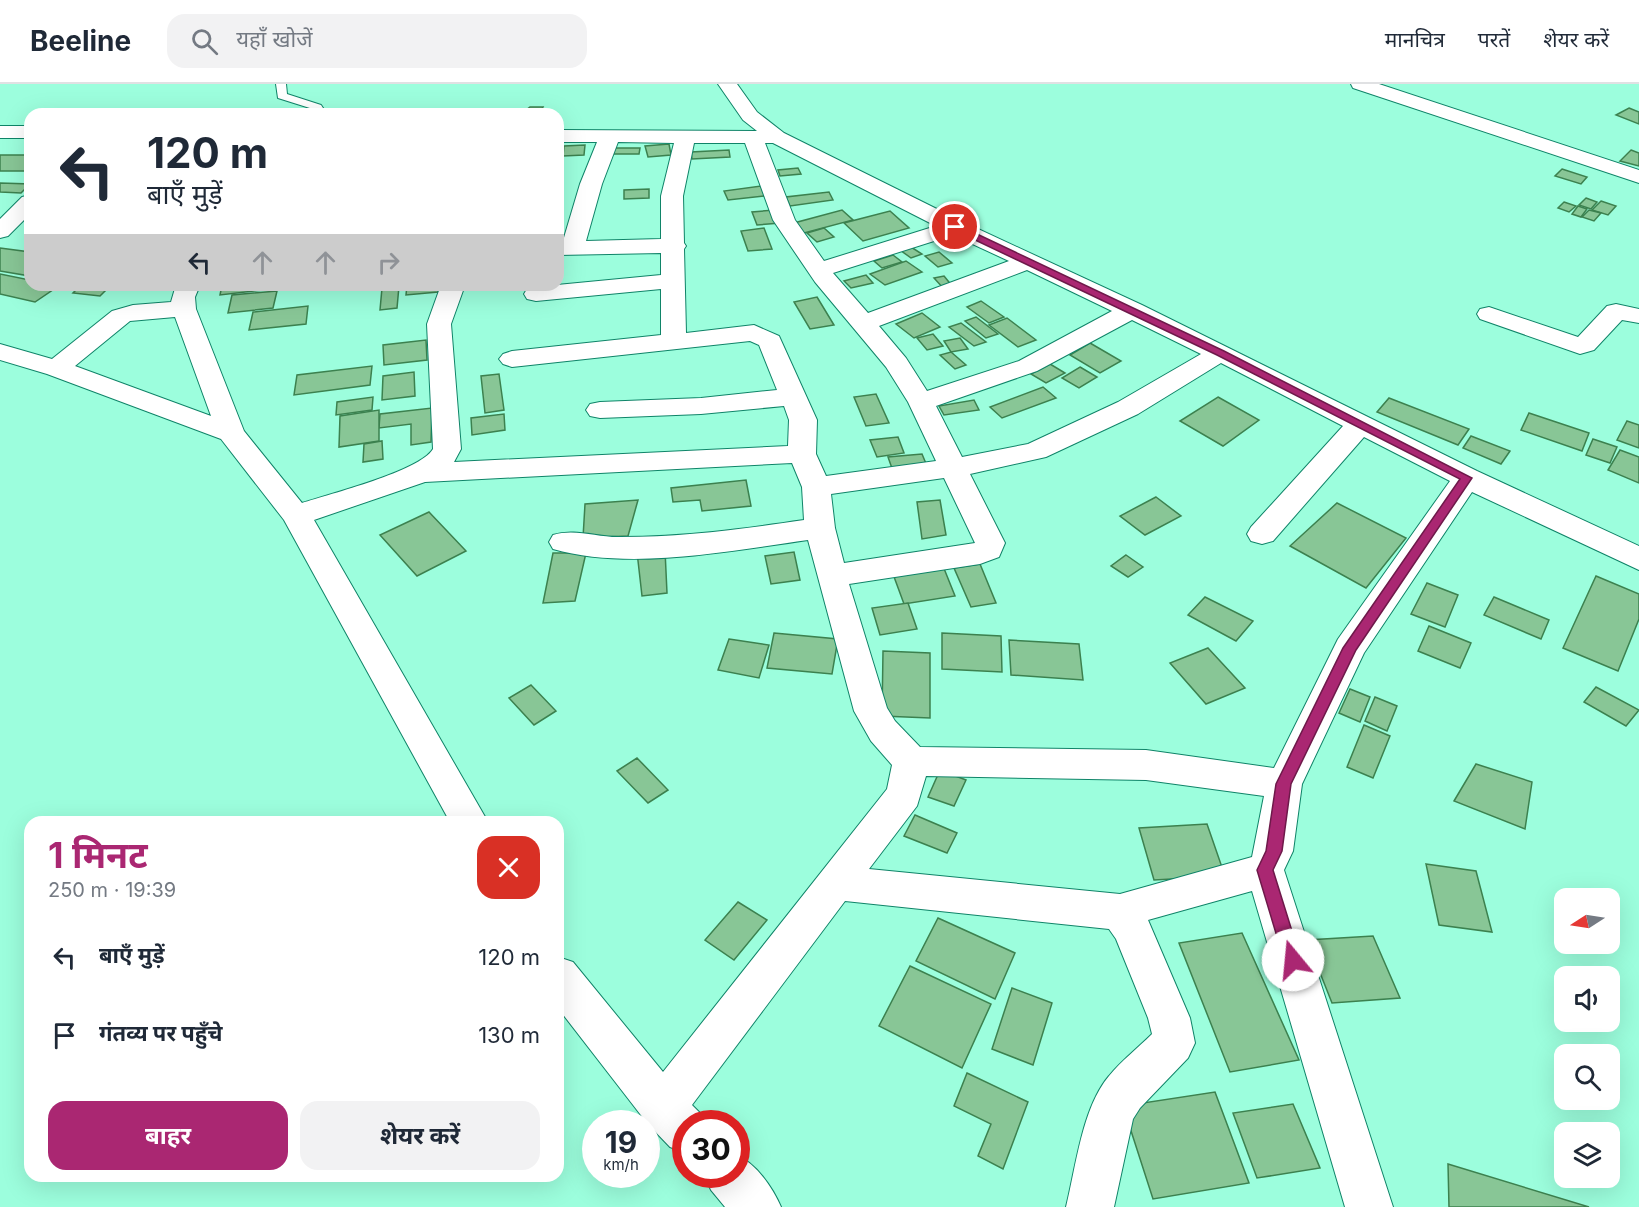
<!DOCTYPE html>
<html lang="hi">
<head>
<meta charset="utf-8">
<style>
  body { margin:0; font-family:Inter,"Noto Sans Devanagari",sans-serif; background:#f2f2f3; color:#1f2937; height:100vh; display:flex; flex-direction:column; font-size:22px; white-space:nowrap }
  * { box-sizing:border-box; margin:0 }
  p { font-size:20px; color:#747a83 }
  .icon { flex:none; width:33px; height:33px; fill:none; stroke:currentColor; stroke-width:2; stroke-linecap:round; stroke-linejoin:round }
  .map { position:relative; flex:1; overflow:hidden }
  .panel { position:absolute; left:24px; top:732px; width:540px; height:366px; display:flex; flex-direction:column; background:#fff; border-radius:18px; box-shadow:0 6px 24px #0002 }
  .panel>* { flex:none }
  .banner { position:absolute; left:24px; top:24px; width:540px; height:183px; border-radius:18px; box-shadow:0 6px 24px #0002; background:#fff; color:#1f2937; overflow:hidden }
  .needle { width:39px; rotate:258deg }
  .tools { position:absolute; left:1554px; top:804px; display:grid; gap:12px }
  .tools a { display:grid; place-items:center; width:66px; height:66px; border-radius:12px; background:#fff; box-shadow:0 6px 24px #0002; font-size:30px }
  .speed { position:absolute; left:582px; top:1026px; display:flex; gap:12px; font-size:30px; font-weight:700; text-align:center }
  .speed>* { display:grid; place-content:center; width:78px; height:78px; border-radius:50%; background:#fff; box-shadow:0 6px 24px #0002; line-height:1 }
  .speed small { font-size:15px; font-weight:400 }
  .speed .limit { border:9px solid #d22; background:#fff; color:#111 }
  .pin { position:absolute; display:grid; place-items:center; width:51px; height:51px; color:#fff; margin:-26px; border:3px solid #fff; border-radius:50%; box-shadow:0 2px 6px #0007 }
  .me { position:absolute; width:66px; margin:-33px; rotate:343deg; stroke-linejoin:round; filter:drop-shadow(0 0 4px #0008) }
  .turn { display:flex; align-items:center; gap:21px; height:126px; padding:0 24px; font-size:27px }
  .turn .icon { width:78px; height:78px; stroke-width:2.5 }
  .turn b { display:block; font-size:42px; line-height:51px }
  .lanes { display:flex; align-items:center; height:57px; padding:0 24px; background:#0003; justify-content:center; gap:30px; direction:ltr }
  .lanes .off { opacity:.35 }
  .round { display:grid; place-items:center; flex:none; width:63px; height:63px; border-radius:18px; background:#f2f2f3 }
  .headline { display:flex; align-items:center; justify-content:space-between; height:102px; padding:0 24px }
  h1 { font-size:36px; font-weight:700; line-height:45px; color:#aa2772 }
  .primary-button { display:flex; gap:12px; margin-top:auto; padding:12px 24px }
  .primary-button a { flex:1; height:69px; border-radius:18px; background:#aa2772; color:#fff; font-size:24px; font-weight:700; line-height:69px; text-align:center }
  .primary-button a+a { background:#f2f2f3; color:#1f2937 }
  ul { padding:0; list-style:none }
  li { display:flex; align-items:center; gap:18px; height:78px; padding:0 24px }
  li div { flex:1 }
  li b { display:block; font-size:22px }
  li em { font-style:normal }
  header { display:flex; align-items:center; gap:36px; box-sizing:border-box; height:84px; padding:0 30px; background:#fff; border-bottom:2px solid #e0e1e3 }
  header strong { font-size:28px }
  nav { display:flex; gap:33px; margin-inline-start:auto; font-size:21px }
  .search { width:420px; height:54px; background:#f2f2f3; display:flex; align-items:center; gap:15px; box-sizing:border-box; padding:0 21px; border-radius:18px; color:#747a83; font-size:22px }
  .map>svg:first-child { display:block }
  .building { fill:#88c696; stroke:#3c814f; stroke-width:1.5 }
  .lines { fill:none; stroke-linecap:round; stroke-linejoin:round }
  .lane-casing { stroke:#0f8468; stroke-width:2 }
  .street-casing { stroke:#0f8468; stroke-width:2 }
  .lane { fill:#fff; fill-rule:evenodd }
  .street { fill:#fff; fill-rule:evenodd }
  .route { fill:#aa2772; stroke:#6e194a; stroke-width:1.5 }
</style>
</head>
<body>
<header>
<strong>Beeline</strong>
<div class="search"><svg class="icon" aria-label="search" viewBox="0 0 24 24"><circle cx="10" cy="10" r="6"/><path d="M15 15l6 6"/></svg>यहाँ खोजें</div>
<nav><a>मानचित्र</a><a>परतें</a><a>शेयर करें</a></nav>
</header>
<div class="map">
<svg width="1639" height="1123" viewBox="0 0 1639 1123">
  <rect width="100%" height="100%" fill="#9cfedd"/>
  <g class="building">
    <path d="M 530,23 L 543,23 L 539,30 L 521,30 Z"/>
    <path d="M 1629,24 L 1639,28 L 1639,40 L 1616,31 Z"/>
    <path d="M 669,60 L 671,71 L 648,73 L 645,62 Z"/>
    <path d="M 585,61 L 584,71 L 563,72 L 564,62 Z"/>
    <path d="M 613,64 L 640,64 L 639,70 L 612,70 Z"/>
    <path d="M 729,66 L 730,73 L 692,75 L 691,68 Z"/>
    <path d="M 1631,66 L 1639,69 L 1639,82 L 1620,77 Z"/>
    <rect x="0" y="71" width="30" height="16"/>
    <path d="M 798,84 L 801,90 L 780,92 L 778,86 Z"/>
    <path d="M 1562,85 L 1587,93 L 1581,100 L 1555,92 Z"/>
    <path d="M 0,99 L 30,100 L 21,109 L 0,108 Z"/>
    <path d="M 761,102 L 765,112 L 728,116 L 724,107 Z"/>
    <path d="M 649,105 L 649,114 L 624,115 L 624,106 Z"/>
    <path d="M 829,108 L 833,116 L 790,122 L 786,113 Z"/>
    <path d="M 1586,114 L 1597,118 L 1591,125 L 1579,121 Z"/>
    <path d="M 1601,117 L 1616,122 L 1608,131 L 1592,126 Z"/>
    <path d="M 1564,118 L 1576,122 L 1569,128 L 1558,124 Z"/>
    <path d="M 1578,122 L 1587,125 L 1581,133 L 1572,130 Z"/>
    <path d="M 774,126 L 780,139 L 757,141 L 752,128 Z"/>
    <path d="M 842,126 L 853,136 L 804,149 L 794,139 Z"/>
    <path d="M 1589,126 L 1601,129 L 1594,137 L 1582,133 Z"/>
    <path d="M 890,127 L 909,144 L 863,157 L 844,139 Z"/>
    <path d="M 764,144 L 772,165 L 748,167 L 741,147 Z"/>
    <path d="M 824,144 L 834,153 L 817,158 L 807,149 Z"/>
    <path d="M 911,163 L 922,170 L 911,174 L 900,166 Z"/>
    <path d="M 0,164 L 30,168 L 30,192 L 0,187 Z"/>
    <path d="M 939,168 L 952,179 L 938,183 L 925,172 Z"/>
    <path d="M 893,171 L 902,178 L 882,184 L 874,177 Z"/>
    <path d="M 906,177 L 922,188 L 885,201 L 870,190 Z"/>
    <path d="M 0,190 L 30,196 L 30,201 L 57,203 L 35,218 L 0,210 Z"/>
    <path d="M 866,191 L 873,199 L 851,204 L 844,197 Z"/>
    <path d="M 944,192 L 953,203 L 944,205 L 934,194 Z"/>
    <path d="M 222,201 L 281,201 L 281,204 L 220,211 Z"/>
    <path d="M 407,201 L 439,201 L 438,208 L 406,211 Z"/>
    <path d="M 80,202 L 107,205 L 100,212 L 73,209 Z"/>
    <path d="M 399,202 L 397,224 L 380,226 L 382,204 Z"/>
    <path d="M 277,207 L 273,224 L 228,229 L 232,211 Z"/>
    <path d="M 817,213 L 834,241 L 810,245 L 794,218 Z"/>
    <path d="M 981,217 L 1004,233 L 989,239 L 967,223 Z"/>
    <path d="M 308,222 L 306,240 L 249,246 L 253,228 Z"/>
    <path d="M 922,229 L 940,243 L 914,254 L 896,240 Z"/>
    <path d="M 976,233 L 998,250 L 986,254 L 965,237 Z"/>
    <path d="M 1007,234 L 1036,256 L 1018,263 L 989,241 Z"/>
    <path d="M 961,239 L 986,258 L 974,262 L 949,243 Z"/>
    <path d="M 933,250 L 943,262 L 927,266 L 917,254 Z"/>
    <path d="M 960,254 L 968,265 L 951,268 L 944,257 Z"/>
    <path d="M 426,256 L 427,276 L 384,281 L 383,261 Z"/>
    <path d="M 1090,259 L 1121,277 L 1100,289 L 1070,271 Z"/>
    <path d="M 951,268 L 966,281 L 955,285 L 940,271 Z"/>
    <path d="M 1050,280 L 1065,289 L 1046,299 L 1031,290 Z"/>
    <path d="M 372,282 L 370,301 L 294,311 L 297,291 Z"/>
    <path d="M 1080,283 L 1097,293 L 1079,304 L 1062,294 Z"/>
    <path d="M 414,288 L 415,312 L 382,316 L 383,292 Z"/>
    <path d="M 499,290 L 504,326 L 485,329 L 481,292 Z"/>
    <path d="M 1043,303 L 1056,314 L 1002,334 L 990,323 Z"/>
    <path d="M 876,310 L 889,339 L 866,342 L 854,313 Z"/>
    <path d="M 373,313 L 372,326 L 336,331 L 337,318 Z"/>
    <path d="M 1218,313 L 1259,336 L 1223,362 L 1180,337 Z"/>
    <path d="M 1389,314 L 1469,345 L 1458,361 L 1377,328 Z"/>
    <path d="M 974,316 L 979,326 L 944,331 L 939,322 Z"/>
    <path d="M 432,324 L 431,358 L 411,361 L 411,340 L 379,344 L 380,330 Z"/>
    <path d="M 379,326 L 379,357 L 339,363 L 340,332 Z"/>
    <path d="M 1529,329 L 1589,349 L 1582,367 L 1521,346 Z"/>
    <path d="M 504,330 L 505,346 L 472,351 L 471,334 Z"/>
    <path d="M 1627,337 L 1639,341 L 1639,364 L 1617,356 Z"/>
    <path d="M 1471,352 L 1510,367 L 1501,380 L 1463,364 Z"/>
    <path d="M 898,353 L 904,369 L 877,373 L 870,356 Z"/>
    <path d="M 1593,355 L 1617,363 L 1610,379 L 1586,371 Z"/>
    <path d="M 382,357 L 383,375 L 363,378 L 364,360 Z"/>
    <path d="M 1620,366 L 1639,373 L 1639,399 L 1608,386 Z"/>
    <path d="M 922,370 L 927,382 L 894,390 L 888,373 Z"/>
    <path d="M 746,396 L 751,422 L 702,427 L 700,416 L 673,418 L 671,404 Z"/>
    <path d="M 1156,413 L 1181,432 L 1145,451 L 1120,432 Z"/>
    <path d="M 638,416 L 628,452 L 583,454 L 585,420 Z"/>
    <path d="M 940,416 L 946,451 L 922,455 L 917,418 Z"/>
    <path d="M 1337,419 L 1406,454 L 1366,504 L 1290,462 Z"/>
    <path d="M 429,428 L 466,467 L 417,492 L 380,451 Z"/>
    <path d="M 665,466 L 667,509 L 642,512 L 637,468 Z"/>
    <path d="M 794,468 L 800,496 L 771,500 L 765,472 Z"/>
    <path d="M 553,469 L 586,469 L 575,517 L 543,519 Z"/>
    <path d="M 1126,471 L 1143,483 L 1128,493 L 1111,482 Z"/>
    <path d="M 980,480 L 996,519 L 971,523 L 954,484 Z"/>
    <path d="M 943,482 L 955,512 L 904,520 L 893,490 Z"/>
    <path d="M 1596,492 L 1639,510 L 1639,535 L 1618,587 L 1563,564 Z"/>
    <path d="M 1427,499 L 1458,511 L 1445,543 L 1411,530 Z"/>
    <path d="M 1205,513 L 1253,537 L 1236,557 L 1188,531 Z"/>
    <path d="M 1494,513 L 1549,536 L 1541,555 L 1484,531 Z"/>
    <path d="M 908,519 L 917,545 L 880,551 L 872,524 Z"/>
    <path d="M 1429,542 L 1471,559 L 1460,584 L 1418,567 Z"/>
    <path d="M 774,549 L 838,555 L 832,590 L 767,584 Z"/>
    <path d="M 942,549 L 1001,552 L 1002,588 L 942,585 Z"/>
    <path d="M 729,555 L 769,561 L 759,594 L 718,586 Z"/>
    <path d="M 1009,556 L 1079,560 L 1083,596 L 1011,591 Z"/>
    <path d="M 1208,564 L 1245,604 L 1206,620 L 1170,579 Z"/>
    <path d="M 883,567 L 930,569 L 930,634 L 882,632 Z"/>
    <path d="M 531,601 L 556,627 L 534,641 L 509,614 Z"/>
    <path d="M 1596,603 L 1639,626 L 1626,642 L 1584,618 Z"/>
    <path d="M 1350,605 L 1370,613 L 1360,638 L 1339,629 Z"/>
    <path d="M 1375,613 L 1397,622 L 1387,647 L 1365,637 Z"/>
    <path d="M 1364,641 L 1390,652 L 1373,694 L 1347,683 Z"/>
    <path d="M 637,674 L 668,706 L 648,719 L 617,687 Z"/>
    <path d="M 1476,680 L 1532,698 L 1525,745 L 1454,717 Z"/>
    <path d="M 940,686 L 966,696 L 954,722 L 928,713 Z"/>
    <path d="M 915,731 L 957,749 L 947,769 L 904,752 Z"/>
    <path d="M 1207,740 L 1225,792 L 1154,796 L 1139,744 Z"/>
    <path d="M 1426,780 L 1476,787 L 1492,848 L 1439,841 Z"/>
    <path d="M 738,818 L 767,836 L 734,876 L 705,856 Z"/>
    <path d="M 938,834 L 1015,869 L 995,915 L 916,877 Z"/>
    <path d="M 1242,849 L 1299,976 L 1230,988 L 1179,859 Z"/>
    <path d="M 1373,852 L 1400,914 L 1332,919 L 1307,856 Z"/>
    <path d="M 910,882 L 991,920 L 962,984 L 879,942 Z"/>
    <path d="M 1012,904 L 1052,919 L 1033,981 L 992,965 Z"/>
    <path d="M 967,989 L 1028,1018 L 1003,1085 L 978,1072 L 991,1040 L 954,1022 Z"/>
    <path d="M 1215,1008 L 1249,1099 L 1153,1115 L 1123,1022 Z"/>
    <path d="M 1293,1020 L 1320,1084 L 1257,1094 L 1233,1029 Z"/>
    <path d="M 1448,1080 L 1589,1123 L 1449,1123 Z"/>
  </g>
  <g class="lines">
    <defs>
      <path id="lane" d="M 276,0 L 286,0 L 287,10 L 321,21 L 327,30 L 317,30 L 313,25 L 278,14 Z"/>
      <g id="street">
        <path d="M 718,0 L 737,0 L 757,28 L 784,49 L 963,138 L 1142,221 L 1477,387 L 1639,462 L 1639,486 L 1472,408 L 1364,569 L 1302,700 L 1293,767 L 1284,786 L 1393,1123 L 1345,1123 L 1252,807 L 1148,836 L 1190,934 L 1195,959 L 1188,974 L 1140,1024 L 1133,1035 L 1114,1123 L 1066,1123 C 1076,1083 1082,1024 1109,992 C 1121,977 1138,964 1152,950 L 1148,934 L 1116,855 L 1109,845 L 845,817 L 692,1021 L 702,1031 L 706,1040 L 686,1040 L 686,1069 L 670,1063 L 647,1039 L 558,924 L 558,873 L 573,878 L 663,988 L 887,705 L 892,681 L 871,657 L 854,627 L 808,456 C 731,467 629,487 553,465 L 549,458 L 553,451 C 575,444 599,454 621,453 C 683,453 743,445 804,436 L 802,403 L 792,379 L 425,398 L 314,436 L 488,738 L 450,738 L 284,436 L 221,355 L 47,290 L 0,276 L 0,260 L 52,275 L 112,227 L 133,221 L 171,218 L 176,201 L 200,201 L 195,213 L 196,225 L 244,347 L 302,419 C 330,410 420,387 433,365 L 427,240 L 441,201 L 465,201 L 451,240 L 461,365 L 454,378 L 788,362 L 789,336 L 784,322 L 701,330 L 600,334 L 590,332 L 586,326 L 590,320 L 600,318 L 701,314 L 777,306 L 759,261 L 750,257 L 512,283 L 503,280 L 499,275 L 503,270 L 512,267 L 661,251 L 661,205 L 536,217 L 527,215 L 524,210 L 527,205 L 536,203 L 661,191 L 661,169 L 558,171 L 558,157 L 563,157 L 580,100 L 597,58 L 558,58 L 558,46 L 757,47 L 743,36 ZM 618,58 L 674,59 L 661,112 L 661,155 L 586,157 L 602,100 ZM 694,59 L 745,59 L 773,136 L 815,198 L 886,283 L 908,318 L 936,377 L 826,392 L 816,370 L 817,336 L 779,252 L 754,241 L 686,249 L 684,165 L 686,162 L 684,159 L 683,112 ZM 765,59 L 773,59 L 936,142 L 824,177 L 795,136 ZM 953,151 L 1009,177 L 868,229 L 833,189 ZM 1027,186 L 1112,227 L 1019,277 L 927,307 L 906,274 L 879,242 ZM 175,233 L 211,332 L 75,282 L 130,237 ZM 1132,236 L 1201,270 L 1118,318 L 1028,360 L 962,373 L 936,322 L 1037,287 ZM 1221,279 L 1343,342 L 1251,443 L 1247,450 L 1251,457 L 1262,460 L 1273,457 L 1364,353 L 1450,397 L 1338,555 L 1274,684 L 1146,666 L 920,663 L 895,637 L 887,624 L 849,500 L 980,480 L 999,473 L 1005,459 L 970,390 L 1046,373 L 1138,330 ZM 944,394 L 975,459 L 844,479 L 835,444 L 831,410 ZM 926,692 L 1146,696 L 1264,712 L 1252,773 L 1120,810 L 869,785 L 917,722 Z"/>
        <path d="M 1351,0 L 1379,0 L 1639,86 L 1639,99 L 1353,4 Z"/>
        <rect x="0" y="42" width="30" height="12"/>
        <path d="M 30,111 L 30,130 L 8,152 L 0,154 L 0,135 L 22,113 Z"/>
        <path d="M 1616,220 L 1639,225 L 1639,239 L 1622,236 L 1594,266 L 1580,270 L 1480,235 L 1477,230 L 1480,225 L 1489,223 L 1578,253 L 1607,222 Z"/>
        <path d="M 736,1071 C 756,1079 773,1104 781,1123 L 725,1123 L 711,1106 L 704,1090 L 736,1090 Z"/>
      </g>
    </defs>
    <use href="#lane" class="lane-casing"/>
    <use href="#street" class="street-casing"/>
    <use href="#lane" class="lane"/>
    <use href="#street" class="street"/>
  </g>
  <path class="route" d="M 952,141 L 958,141 L 1224,267 L 1472,394 L 1356,566 L 1291,700 L 1282,767 L 1273,786 L 1301,876 L 1299,882 L 1293,884 L 1287,882 L 1284,876 L 1257,786 L 1266,767 L 1276,700 L 1343,564 L 1460,395 L 1217,271 L 952,145 Z"/>
</svg>
<div class="tools">
<a><svg class="needle" viewBox="-14 -14 28 28"><path d="M0-13l5 13h-10z" fill="#e53935"/><path d="M0 13l5-13h-10z" fill="#747a83"/></svg></a>
<a><svg class="icon" aria-label="sound" viewBox="0 0 24 24"><path d="M4 9h4l5-4v14l-5-4H4zM17 9q2 3 0 6"/></svg></a>
<a><svg class="icon" aria-label="search" viewBox="0 0 24 24"><circle cx="10" cy="10" r="6"/><path d="M15 15l6 6"/></svg></a>
<a><svg class="icon" aria-label="layers" viewBox="0 0 24 24"><path d="M12 4l9 5-9 5-9-5zM3 14l9 5 9-5"/></svg></a>
</div>
<div class="speed"><div>19<small>km/h</small></div><div class="limit">30</div></div>
<div class="pin" style="left:955px;top:143px;background:#d93025"><svg class="icon" aria-label="arrive" viewBox="0 0 24 24"><path d="M6 21V4h12l-3 4 3 4H6"/></svg></div>
<svg class="me" style="left:1293px;top:876px" viewBox="-20 -20 40 40"><circle r="19" fill="#fff"/><path d="M0-13L10 11 0 6-10 11z" fill="#aa2772"/></svg>
<div class="banner">
<div class="turn"><svg class="icon" aria-label="left" viewBox="0 0 24 24"><path d="M17 20v-9H6M10 6l-5 5 5 5"/></svg><div><b>120 m</b>बाएँ मुड़ें</div></div>
<div class="lanes"><svg class="icon" aria-label="left" viewBox="0 0 24 24"><path d="M17 20v-9H6M10 6l-5 5 5 5"/></svg><svg class="icon off" aria-label="ahead" viewBox="0 0 24 24"><path d="M12 20V5M6 11l6-6 6 6"/></svg><svg class="icon off" aria-label="ahead" viewBox="0 0 24 24"><path d="M12 20V5M6 11l6-6 6 6"/></svg><svg class="icon off" aria-label="right" viewBox="0 0 24 24"><path d="M7 20v-9h11M14 6l5 5-5 5"/></svg></div>
</div>
<section class="panel">
<div class="headline"><div><h1>1 मिनट</h1><p>250 m · 19:39</p></div><a class="round" style="background:#d93025;color:#fff"><svg class="icon" aria-label="close" viewBox="0 0 24 24"><path d="M6 6l12 12M18 6L6 18"/></svg></a></div>
<ul>
<li><svg class="icon" aria-label="left" viewBox="0 0 24 24"><path d="M17 20v-9H6M10 6l-5 5 5 5"/></svg><div><b>बाएँ मुड़ें</b></div><em>120 m</em></li>
<li><svg class="icon" aria-label="arrive" viewBox="0 0 24 24"><path d="M6 21V4h12l-3 4 3 4H6"/></svg><div><b>गंतव्य पर पहुँचे</b></div><em>130 m</em></li>
</ul>
<div class="primary-button"><a>बाहर</a><a>शेयर करें</a></div>
</section>
</div>
</body>
</html>
